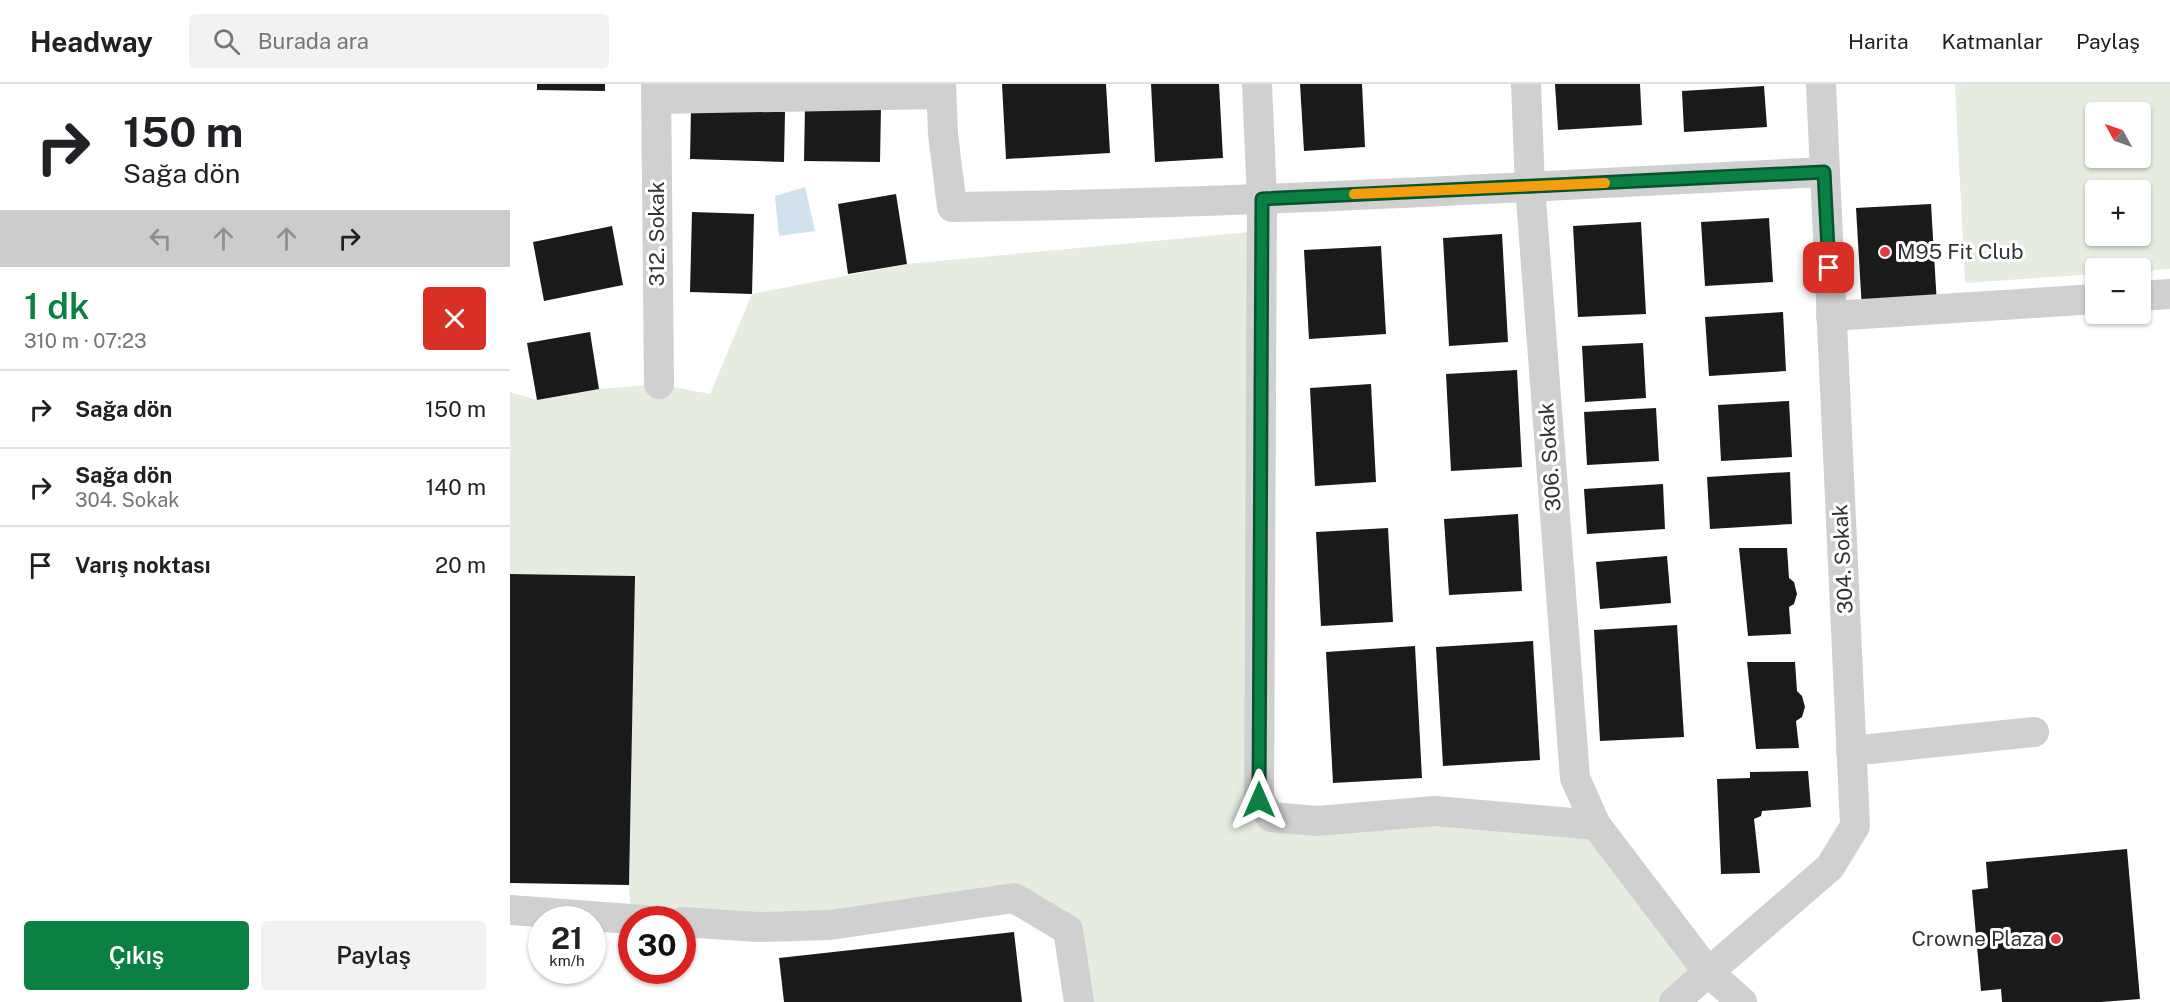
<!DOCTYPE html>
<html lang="tr">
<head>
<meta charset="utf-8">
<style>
  body { margin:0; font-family:"Public Sans",sans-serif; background:#f2f2f2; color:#202124; height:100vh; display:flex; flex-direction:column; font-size:22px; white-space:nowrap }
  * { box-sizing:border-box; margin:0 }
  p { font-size:20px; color:#757577 }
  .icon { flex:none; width:33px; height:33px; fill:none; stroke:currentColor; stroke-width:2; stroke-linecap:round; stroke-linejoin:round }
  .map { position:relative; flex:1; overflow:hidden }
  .drawer { display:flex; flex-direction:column; background:#fff; width:510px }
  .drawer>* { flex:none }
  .guide { background:#fff; color:#202124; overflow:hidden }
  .needle { width:39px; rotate:310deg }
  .controls { position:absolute; left:1575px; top:18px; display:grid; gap:12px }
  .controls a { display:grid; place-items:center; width:66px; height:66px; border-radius:6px; background:#fff; box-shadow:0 2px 4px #0004; font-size:30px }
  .speed { position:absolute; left:18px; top:822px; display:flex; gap:12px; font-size:30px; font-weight:700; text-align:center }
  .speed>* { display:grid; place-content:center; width:78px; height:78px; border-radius:50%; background:#fff; box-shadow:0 2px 4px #0004; line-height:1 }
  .speed small { font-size:15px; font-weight:400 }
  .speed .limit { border:9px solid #d22; background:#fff; color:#111 }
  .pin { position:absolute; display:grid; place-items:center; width:51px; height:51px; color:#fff; margin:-26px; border-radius:12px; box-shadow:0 3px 9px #0006 }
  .me { position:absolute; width:66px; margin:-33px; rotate:0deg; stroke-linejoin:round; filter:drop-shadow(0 0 4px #0008) }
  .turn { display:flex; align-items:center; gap:21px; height:126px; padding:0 24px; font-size:27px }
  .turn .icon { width:78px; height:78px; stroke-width:2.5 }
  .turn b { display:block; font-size:42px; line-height:51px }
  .lanes { display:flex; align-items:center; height:57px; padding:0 24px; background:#0003; justify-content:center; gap:30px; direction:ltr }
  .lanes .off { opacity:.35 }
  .round { display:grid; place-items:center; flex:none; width:63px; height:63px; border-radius:6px; background:#f2f2f2 }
  .summary { display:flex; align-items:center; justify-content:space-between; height:102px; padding:0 24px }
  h1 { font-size:36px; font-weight:600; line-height:45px; color:#0b8043 }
  .button { display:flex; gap:12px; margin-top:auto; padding:12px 24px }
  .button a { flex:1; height:69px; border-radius:6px; background:#0b8043; color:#fff; font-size:24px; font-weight:600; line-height:69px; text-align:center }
  .button a+a { background:#f2f2f2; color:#202124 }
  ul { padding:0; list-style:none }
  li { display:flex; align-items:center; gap:18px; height:78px; padding:0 24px; border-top:2px solid #e0e0e0 }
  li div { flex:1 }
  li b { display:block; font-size:22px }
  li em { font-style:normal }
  header { display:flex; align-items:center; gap:36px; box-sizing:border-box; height:84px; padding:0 30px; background:#fff; border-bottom:2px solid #e0e0e0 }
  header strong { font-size:28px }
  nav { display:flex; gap:33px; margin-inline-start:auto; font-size:21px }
  .search { width:420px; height:54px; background:#f2f2f2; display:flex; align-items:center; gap:15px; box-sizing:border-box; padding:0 21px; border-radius:6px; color:#757577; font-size:22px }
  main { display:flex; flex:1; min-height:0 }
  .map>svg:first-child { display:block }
  .green { fill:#e6ecdf; fill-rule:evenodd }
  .water { fill:#cfe2ee }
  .building { fill:#1a1a1a }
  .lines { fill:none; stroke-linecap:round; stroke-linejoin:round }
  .minor { stroke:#d0d0d0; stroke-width:30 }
  .route-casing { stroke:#07532c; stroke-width:15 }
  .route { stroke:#0b8043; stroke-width:10 }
  .slow { stroke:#f59e0b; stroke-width:10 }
  .poi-dot { fill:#e63946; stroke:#fff; stroke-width:2 }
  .labels { text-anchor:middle; stroke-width:6; stroke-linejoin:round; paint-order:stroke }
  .street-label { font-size:21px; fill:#333; stroke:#fff }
  .poi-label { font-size:21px; fill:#333; stroke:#fff; text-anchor:start }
</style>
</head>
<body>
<header>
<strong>Headway</strong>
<div class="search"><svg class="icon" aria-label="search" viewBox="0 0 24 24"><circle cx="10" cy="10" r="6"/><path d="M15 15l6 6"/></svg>Burada ara</div>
<nav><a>Harita</a><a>Katmanlar</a><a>Paylaş</a></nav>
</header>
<main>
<section class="drawer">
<div class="guide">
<div class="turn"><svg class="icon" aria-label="right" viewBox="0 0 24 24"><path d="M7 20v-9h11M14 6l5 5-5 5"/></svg><div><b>150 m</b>Sağa dön</div></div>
<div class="lanes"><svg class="icon off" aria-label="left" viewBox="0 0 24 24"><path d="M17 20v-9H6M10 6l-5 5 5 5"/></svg><svg class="icon off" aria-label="ahead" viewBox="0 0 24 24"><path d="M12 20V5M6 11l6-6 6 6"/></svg><svg class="icon off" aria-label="ahead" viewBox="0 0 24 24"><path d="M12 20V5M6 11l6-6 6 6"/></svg><svg class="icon" aria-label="right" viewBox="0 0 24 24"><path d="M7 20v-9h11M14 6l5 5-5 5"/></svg></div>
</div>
<div class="summary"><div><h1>1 dk</h1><p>310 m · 07:23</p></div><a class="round" style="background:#d93025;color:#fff"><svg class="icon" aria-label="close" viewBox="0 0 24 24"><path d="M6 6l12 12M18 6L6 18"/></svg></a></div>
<ul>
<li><svg class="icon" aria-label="right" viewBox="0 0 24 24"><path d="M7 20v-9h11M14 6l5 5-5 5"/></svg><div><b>Sağa dön</b></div><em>150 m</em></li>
<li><svg class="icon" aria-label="right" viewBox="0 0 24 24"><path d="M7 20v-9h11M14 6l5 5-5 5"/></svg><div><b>Sağa dön</b><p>304. Sokak</p></div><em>140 m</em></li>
<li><svg class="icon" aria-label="arrive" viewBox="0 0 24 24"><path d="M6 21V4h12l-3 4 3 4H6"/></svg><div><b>Varış noktası</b></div><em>20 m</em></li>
</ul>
<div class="button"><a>Çıkış</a><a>Paylaş</a></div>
</section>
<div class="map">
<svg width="1660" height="918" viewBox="0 0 1660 918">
  <rect width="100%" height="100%" fill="#fff"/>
  <g class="green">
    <path d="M 1445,0 L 1660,0 L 1660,185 L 1631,187 L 1630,184 L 1586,184 L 1585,190 L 1455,199 ZM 1586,28 L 1630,28 L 1630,74 L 1586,74 ZM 1586,106 L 1630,106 L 1630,152 L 1586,152 Z"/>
    <path d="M 752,147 L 761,733 L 1086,741 L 1198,888 L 1164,918 L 569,918 L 558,846 L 504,814 L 172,836 L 121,835 L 119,801 L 125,492 L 0,490 L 0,308 L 27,316 L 89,305 L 149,300 L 200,310 L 242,210 L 397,180 Z"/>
  </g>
  <path class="water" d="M 295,103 L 305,147 L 269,152 L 265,112 Z"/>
  <g class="building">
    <path d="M 27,0 L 95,0 L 95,7 L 27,6 Z"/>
    <path d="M 492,0 L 596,0 L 600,69 L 496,75 Z"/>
    <path d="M 641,0 L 709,0 L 713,74 L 645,78 Z"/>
    <path d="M 790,0 L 852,0 L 855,63 L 794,67 Z"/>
    <path d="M 1045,0 L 1130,0 L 1132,41 L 1048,46 Z"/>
    <path d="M 1254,2 L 1257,43 L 1174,48 L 1172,7 Z"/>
    <path d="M 295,21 L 371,22 L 370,78 L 294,77 Z"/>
    <path d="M 181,26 L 275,28 L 274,78 L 180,75 Z"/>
    <path d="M 386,110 L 397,180 L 338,190 L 328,120 Z"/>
    <path d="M 1421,120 L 1427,221 L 1352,226 L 1346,124 Z"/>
    <path d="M 182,128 L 244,130 L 242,210 L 180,208 Z"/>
    <path d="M 1259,134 L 1263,198 L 1195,202 L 1191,138 Z"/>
    <path d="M 1131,138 L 1136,230 L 1068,233 L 1063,142 Z"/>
    <path d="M 102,142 L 113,201 L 34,217 L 23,158 Z"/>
    <path d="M 992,150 L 998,258 L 939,262 L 933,154 Z"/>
    <path d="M 871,162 L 876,250 L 799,255 L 794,166 Z"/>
    <path d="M 1273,228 L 1276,287 L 1199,292 L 1195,233 Z"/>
    <path d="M 80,248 L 89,305 L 27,316 L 17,259 Z"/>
    <path d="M 1133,259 L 1136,314 L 1075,318 L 1072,262 Z"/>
    <path d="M 1007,286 L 1012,383 L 941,387 L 936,290 Z"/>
    <path d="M 861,300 L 866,398 L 805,402 L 800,304 Z"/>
    <path d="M 1279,317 L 1282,373 L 1211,377 L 1208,321 Z"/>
    <path d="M 1146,324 L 1149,377 L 1077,381 L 1074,328 Z"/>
    <path d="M 1280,388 L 1282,440 L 1200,445 L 1197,393 Z"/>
    <path d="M 1153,400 L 1155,445 L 1077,450 L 1074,405 Z"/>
    <path d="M 1008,430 L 1012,507 L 939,511 L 934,435 Z"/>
    <path d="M 878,444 L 883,538 L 811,542 L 806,448 Z"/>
    <path d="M 1229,464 L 1277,464 L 1279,494 L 1284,498 L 1287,510 L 1284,520 L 1279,523 L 1281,550 L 1238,552 Z"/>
    <path d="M 1157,472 L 1161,519 L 1090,525 L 1086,478 Z"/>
    <path d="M 0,490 L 125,492 L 119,801 L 0,799 Z"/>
    <path d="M 1167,541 L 1174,653 L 1090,657 L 1084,546 Z"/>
    <path d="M 1023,557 L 1030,676 L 933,682 L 926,563 Z"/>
    <path d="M 905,562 L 912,694 L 823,699 L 816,568 Z"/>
    <path d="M 1237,578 L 1285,578 L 1287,607 L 1292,612 L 1295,623 L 1292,633 L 1286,637 L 1289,664 L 1246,665 Z"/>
    <path d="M 1298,687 L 1301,723 L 1252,727 L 1251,732 L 1244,735 L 1250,789 L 1211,790 L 1207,695 L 1240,694 L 1240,688 Z"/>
    <path d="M 1617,765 L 1630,915 L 1591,918 L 1492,918 L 1491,905 L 1471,907 L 1462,806 L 1478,804 L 1476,778 Z"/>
    <path d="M 504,848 L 512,918 L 274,918 L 269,874 Z"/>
  </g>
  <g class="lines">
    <g class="minor">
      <path d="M 146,0 L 149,300"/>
      <path d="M 431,0 L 433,50 L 442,123 C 732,120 1023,102 1314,88"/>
      <path d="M 747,0 L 752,115 L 749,716 L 761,733 L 807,737 L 925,727 L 1086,741"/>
      <path d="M 1016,0 L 1020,102 L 1065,694 L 1086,741 L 1198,888 L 1232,918"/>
      <path d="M 146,15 L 431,10"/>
      <path d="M 1630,212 L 1660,210"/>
      <path d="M 1321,232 L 1586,215"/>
      <path d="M 1341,667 L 1524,648"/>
      <path d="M 0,826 L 134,836"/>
      <path d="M 172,838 L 248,843 L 320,841 L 504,814 L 558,846 L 569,918"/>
      <path d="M 1164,918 L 1320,783 L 1345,742 L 1311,0"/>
    </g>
  </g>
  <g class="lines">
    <defs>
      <path id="route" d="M 749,716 L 752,115 L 1314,88 L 1319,184"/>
    </defs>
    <use href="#route" class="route-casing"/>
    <use href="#route" class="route"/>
    <path class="slow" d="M 844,110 L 1095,99"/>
  </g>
  <g class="poi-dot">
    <circle cx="1375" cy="168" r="6"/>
    <circle cx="1546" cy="855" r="6"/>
  </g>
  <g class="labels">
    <g class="street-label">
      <text transform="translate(147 150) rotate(-90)" y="7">312. Sokak</text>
      <text transform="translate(1040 373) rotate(-94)" y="7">306. Sokak</text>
      <text transform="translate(1333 475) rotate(-93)" y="7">304. Sokak</text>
    </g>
    <g class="poi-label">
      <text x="1387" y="175">M95 Fit Club</text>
      <text x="1534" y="862" text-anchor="end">Crowne Plaza</text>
    </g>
  </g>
</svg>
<div class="controls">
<a><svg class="needle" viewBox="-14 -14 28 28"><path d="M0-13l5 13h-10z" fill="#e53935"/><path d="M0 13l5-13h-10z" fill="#757577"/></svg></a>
<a>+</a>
<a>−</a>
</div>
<div class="speed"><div>21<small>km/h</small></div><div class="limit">30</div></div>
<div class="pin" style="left:1319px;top:184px;background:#d93025"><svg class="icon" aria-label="arrive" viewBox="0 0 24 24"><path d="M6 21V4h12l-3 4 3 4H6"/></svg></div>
<svg class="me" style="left:749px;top:716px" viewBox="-20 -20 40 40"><path d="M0-17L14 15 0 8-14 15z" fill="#0b8043" stroke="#fff" stroke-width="4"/></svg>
</div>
</main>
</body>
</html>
